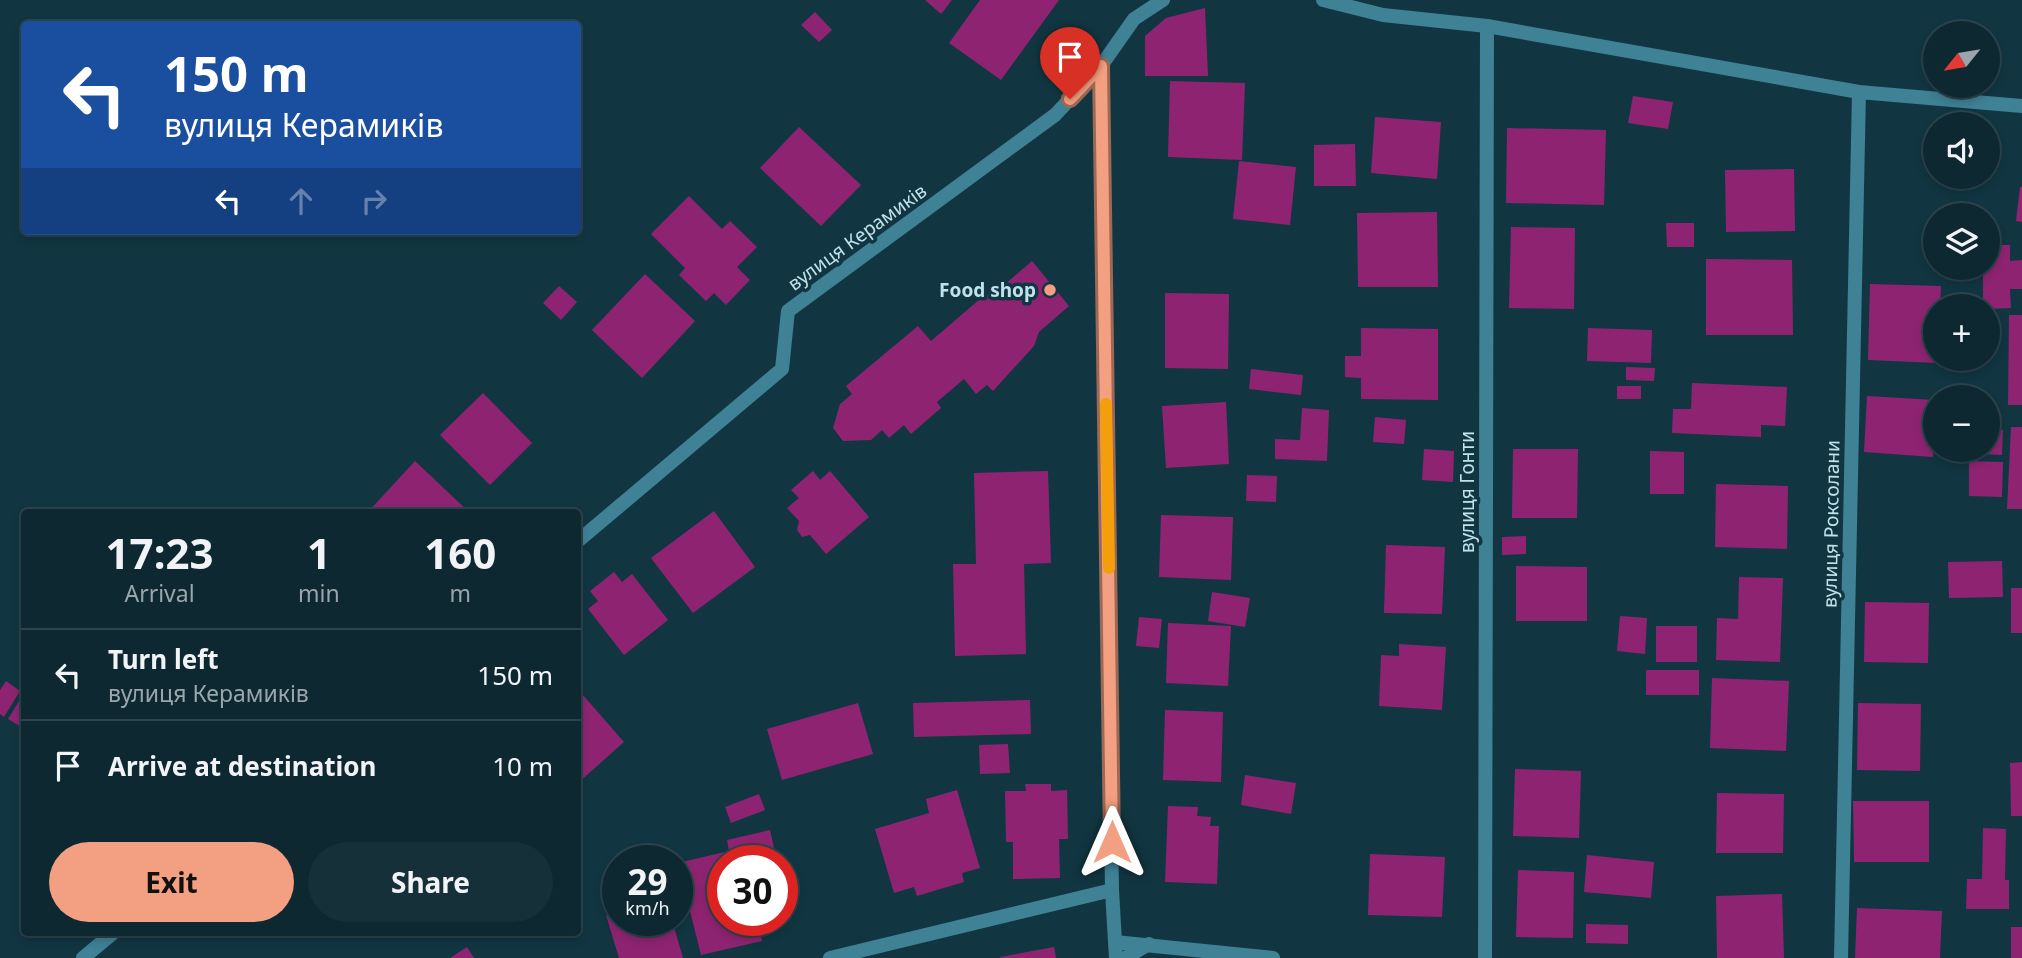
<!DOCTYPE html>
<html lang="en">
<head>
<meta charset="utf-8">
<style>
  body { margin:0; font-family:"Noto Sans",sans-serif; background:#163039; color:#f1f3f6; height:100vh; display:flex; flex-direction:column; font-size:26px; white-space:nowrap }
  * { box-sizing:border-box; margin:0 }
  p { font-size:23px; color:#9aa6ab }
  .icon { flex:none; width:38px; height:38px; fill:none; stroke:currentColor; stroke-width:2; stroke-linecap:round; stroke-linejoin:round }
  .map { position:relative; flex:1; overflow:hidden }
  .details { position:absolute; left:21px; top:509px; width:560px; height:427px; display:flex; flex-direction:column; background:#0d2831; border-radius:7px; box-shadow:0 4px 10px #0003,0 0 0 2px #2d444d }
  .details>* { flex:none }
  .banner { position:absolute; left:21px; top:21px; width:560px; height:214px; border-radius:7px; box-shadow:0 4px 10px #0003,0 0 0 2px #2d444d; background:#1a4fa0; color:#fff; overflow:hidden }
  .needle { width:46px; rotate:240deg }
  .fabs { position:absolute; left:1923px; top:21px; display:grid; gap:14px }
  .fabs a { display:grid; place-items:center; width:77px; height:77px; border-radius:50%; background:#0d2831; box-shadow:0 4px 10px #0003,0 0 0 2px #2d444d; font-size:35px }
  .speed { position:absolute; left:602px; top:845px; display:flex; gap:14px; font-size:35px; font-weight:700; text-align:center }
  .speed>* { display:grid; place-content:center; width:91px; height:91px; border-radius:50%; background:#0d2831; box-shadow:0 4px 10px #0003,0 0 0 2px #2d444d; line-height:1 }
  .speed small { font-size:18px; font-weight:400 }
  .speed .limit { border:10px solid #d22; background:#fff; color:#111 }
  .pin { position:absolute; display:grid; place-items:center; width:60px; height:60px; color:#fff; margin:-72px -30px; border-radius:50% 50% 50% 0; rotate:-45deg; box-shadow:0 0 7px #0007 }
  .pin .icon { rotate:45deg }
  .me { position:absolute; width:77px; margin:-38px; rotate:0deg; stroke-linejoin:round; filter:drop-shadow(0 0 5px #0008) }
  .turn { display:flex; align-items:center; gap:24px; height:147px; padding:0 28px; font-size:32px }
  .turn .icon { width:91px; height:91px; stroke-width:2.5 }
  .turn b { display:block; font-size:49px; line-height:60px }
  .lanes { display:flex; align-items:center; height:66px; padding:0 28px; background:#0003; justify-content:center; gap:35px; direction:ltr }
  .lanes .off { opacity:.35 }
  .eta { display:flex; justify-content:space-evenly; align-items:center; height:119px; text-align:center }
  .eta b { font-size:42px; font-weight:700; line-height:49px }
  .cta { display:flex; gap:14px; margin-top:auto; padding:14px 28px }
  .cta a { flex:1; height:80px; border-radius:42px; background:#f2a081; color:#111; font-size:28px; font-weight:700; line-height:80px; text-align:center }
  .cta a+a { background:#163039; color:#f1f3f6 }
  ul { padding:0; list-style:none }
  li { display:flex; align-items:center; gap:21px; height:91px; padding:0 28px; border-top:2px solid #2d444d }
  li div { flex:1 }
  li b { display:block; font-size:26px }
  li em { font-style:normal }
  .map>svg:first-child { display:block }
  .building { fill:#8e2471 }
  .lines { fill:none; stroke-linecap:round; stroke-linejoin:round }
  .lane { stroke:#3f8195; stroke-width:14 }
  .street { stroke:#3f8195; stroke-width:14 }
  .route-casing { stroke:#9d6854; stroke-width:18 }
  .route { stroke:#f2a081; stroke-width:12 }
  .slow { stroke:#f59e0b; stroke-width:12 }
  .poi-dot { fill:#f2a081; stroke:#113641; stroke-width:2.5 }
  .labels { text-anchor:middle; stroke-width:7; stroke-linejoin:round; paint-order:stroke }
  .street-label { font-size:19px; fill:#c0e2ed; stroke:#113641 }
  .poi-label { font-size:19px; font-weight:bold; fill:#c0e2ed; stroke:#113641; text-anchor:end }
</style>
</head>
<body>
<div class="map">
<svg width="2022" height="958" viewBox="0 0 2022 958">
  <rect width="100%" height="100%" fill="#113641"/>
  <g class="building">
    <path d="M 925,0 L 952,0 L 941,14 Z"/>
    <path d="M 980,0 L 1059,0 L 1001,80 L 949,43 Z"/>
    <path d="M 1205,8 L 1208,76 L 1145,76 L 1145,36 L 1166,18 Z"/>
    <path d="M 815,12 L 832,30 L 819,42 L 801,25 Z"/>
    <path d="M 1170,81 L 1245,83 L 1242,160 L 1168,157 Z"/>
    <path d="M 1633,96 L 1673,102 L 1668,129 L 1628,123 Z"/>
    <path d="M 1375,117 L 1441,122 L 1437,179 L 1371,173 Z"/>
    <path d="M 799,127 L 861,185 L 821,226 L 760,168 Z"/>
    <path d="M 1507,128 L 1606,130 L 1604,205 L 1506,203 Z"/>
    <path d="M 1355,144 L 1356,186 L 1314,186 L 1314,145 Z"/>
    <path d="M 1239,161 L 1296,167 L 1290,225 L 1233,219 Z"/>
    <path d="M 1794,169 L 1795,231 L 1726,232 L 1725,170 Z"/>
    <path d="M 2020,187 L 2022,187 L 2022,222 L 2016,221 Z"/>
    <path d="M 689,196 L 722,229 L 730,221 L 757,247 L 737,267 L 750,280 L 726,305 L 714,293 L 706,301 L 679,275 L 685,268 L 651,234 Z"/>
    <path d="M 1437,212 L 1438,287 L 1358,287 L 1357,213 Z"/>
    <path d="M 1666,223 L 1694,223 L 1694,247 L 1667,247 Z"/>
    <path d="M 1511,227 L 1575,228 L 1574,309 L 1509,308 Z"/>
    <path d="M 1988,245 L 2010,245 L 2010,261 L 2022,260 L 2022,289 L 2010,289 L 2011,308 L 1988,309 L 1988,306 L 1983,306 L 1983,268 L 1988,268 Z"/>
    <path d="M 1706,259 L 1792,260 L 1793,335 L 1706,335 Z"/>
    <path d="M 1032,261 L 1069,306 L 1039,332 L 1034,346 L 993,391 L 987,385 L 976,394 L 964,379 L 937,402 L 941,408 L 911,434 L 904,425 L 889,438 L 882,430 L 871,440 L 843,441 L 833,428 L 840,404 L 852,394 L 846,386 L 918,326 L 931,341 L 987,293 L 990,297 Z"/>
    <path d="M 645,274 L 695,321 L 642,378 L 592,330 Z"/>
    <path d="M 1870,284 L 1941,286 L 1940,306 L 1936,306 L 1936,359 L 1939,359 L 1938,363 L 1868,360 Z"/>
    <path d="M 559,286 L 577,302 L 561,320 L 543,303 Z"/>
    <path d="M 1165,293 L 1229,294 L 1228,369 L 1165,368 Z"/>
    <path d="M 2009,315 L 2022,315 L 2022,405 L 2008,405 Z"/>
    <path d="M 1361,328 L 1438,329 L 1438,400 L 1361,399 L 1361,378 L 1345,377 L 1345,356 L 1361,356 Z"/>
    <path d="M 1588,328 L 1652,330 L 1651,363 L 1587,361 Z"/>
    <path d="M 1626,367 L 1655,368 L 1654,381 L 1626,380 Z"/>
    <path d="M 1251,369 L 1303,375 L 1301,395 L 1249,389 Z"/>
    <path d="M 1692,383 L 1787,387 L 1785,426 L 1761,425 L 1761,437 L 1672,433 L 1673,409 L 1691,409 Z"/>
    <rect x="1617" y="386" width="24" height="13"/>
    <path d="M 483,393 L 532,443 L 490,485 L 440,435 Z"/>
    <path d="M 1867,396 L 1935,400 L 1933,457 L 1864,452 Z"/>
    <path d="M 1226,402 L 1229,464 L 1166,468 L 1162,406 Z"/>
    <path d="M 1302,408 L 1329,410 L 1327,461 L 1275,459 L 1275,439 L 1300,440 Z"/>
    <path d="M 1375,417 L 1406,420 L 1404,444 L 1373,442 Z"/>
    <path d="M 2011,427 L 2022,427 L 2022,509 L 2007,509 Z"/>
    <path d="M 1988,430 L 2003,430 L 2002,455 L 1981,454 L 1981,450 L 1988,450 Z"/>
    <path d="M 1424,449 L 1454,451 L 1453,482 L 1422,480 Z"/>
    <path d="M 1513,449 L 1578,449 L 1577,518 L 1512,518 Z"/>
    <path d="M 1650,451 L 1684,452 L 1684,494 L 1650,494 Z"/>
    <path d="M 415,461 L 470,513 L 367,513 Z"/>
    <path d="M 1969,461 L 2003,462 L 2002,497 L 1969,496 Z"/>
    <path d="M 813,471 L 820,480 L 830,471 L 869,517 L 826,554 L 810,535 L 802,537 L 797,530 L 799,521 L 787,508 L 799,498 L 791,490 Z"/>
    <path d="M 1048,471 L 1051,563 L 1024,564 L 1026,654 L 955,656 L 953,564 L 976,564 L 974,473 Z"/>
    <path d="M 1247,475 L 1277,476 L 1276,502 L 1246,501 Z"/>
    <path d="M 1716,484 L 1788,486 L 1787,549 L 1715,547 Z"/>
    <path d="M 714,511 L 755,567 L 693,613 L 651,558 Z"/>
    <path d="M 1161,515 L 1233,517 L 1231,580 L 1159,577 Z"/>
    <path d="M 1526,536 L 1526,554 L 1502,555 L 1502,537 Z"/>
    <path d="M 1386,545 L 1445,547 L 1442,614 L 1384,613 Z"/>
    <path d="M 2002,561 L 2003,597 L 1949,598 L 1948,562 Z"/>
    <path d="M 1516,566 L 1587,567 L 1587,621 L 1516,621 Z"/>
    <path d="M 614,572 L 622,582 L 632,574 L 668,620 L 624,655 L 588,609 L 598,601 L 590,591 Z"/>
    <path d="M 1739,577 L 1783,578 L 1780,662 L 1716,660 L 1717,618 L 1738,619 Z"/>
    <rect x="2011" y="588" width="11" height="45"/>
    <path d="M 1212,592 L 1250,598 L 1245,627 L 1208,621 Z"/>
    <path d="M 1865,602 L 1929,603 L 1928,663 L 1864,662 Z"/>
    <path d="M 1620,616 L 1647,618 L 1645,654 L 1617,651 Z"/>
    <path d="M 1139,617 L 1162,619 L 1159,648 L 1136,646 Z"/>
    <path d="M 1168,623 L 1231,626 L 1228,686 L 1166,683 Z"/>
    <rect x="1656" y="626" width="41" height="36"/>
    <path d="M 1399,644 L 1446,647 L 1442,710 L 1379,706 L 1381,655 L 1399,656 Z"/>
    <rect x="1646" y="670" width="53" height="25"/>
    <path d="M 1712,678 L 1789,681 L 1786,751 L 1710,748 Z"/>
    <path d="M 6,681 L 20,691 L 4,717 L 0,714 L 0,690 Z"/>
    <path d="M 24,693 L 24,725 L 23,728 L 8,719 Z"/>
    <path d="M 582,694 L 624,742 L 578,783 L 578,698 Z"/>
    <path d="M 1030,700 L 1031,734 L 914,737 L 913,703 Z"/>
    <path d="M 858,703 L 873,754 L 782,780 L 767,729 Z"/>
    <path d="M 1858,703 L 1921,704 L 1920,771 L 1857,770 Z"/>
    <path d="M 1165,710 L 1223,712 L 1221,782 L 1163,780 Z"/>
    <path d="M 1008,744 L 1010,773 L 980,774 L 979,745 Z"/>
    <path d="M 2022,762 L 2022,816 L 2011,816 L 2010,763 Z"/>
    <path d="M 1515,769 L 1581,771 L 1579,838 L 1513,836 Z"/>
    <path d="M 1245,775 L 1296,783 L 1291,814 L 1241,805 Z"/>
    <path d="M 1025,784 L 1051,784 L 1051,791 L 1067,790 L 1068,839 L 1059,839 L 1060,878 L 1013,879 L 1013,842 L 1006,842 L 1005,791 L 1026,791 Z"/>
    <path d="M 957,790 L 980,868 L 962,873 L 964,882 L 917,896 L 914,887 L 894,893 L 875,829 L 929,813 L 926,799 Z"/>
    <path d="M 1717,793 L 1784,794 L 1783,853 L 1716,853 Z"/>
    <path d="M 759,794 L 765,810 L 731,823 L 725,807 Z"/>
    <path d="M 1853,801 L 1929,801 L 1929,862 L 1854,862 Z"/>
    <path d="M 1168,806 L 1198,807 L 1197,816 L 1211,817 L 1210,826 L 1219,826 L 1217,884 L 1165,882 Z"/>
    <path d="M 1983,828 L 2006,829 L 2005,880 L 2009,880 L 2009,909 L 1966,909 L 1967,879 L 1982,879 Z"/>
    <path d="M 770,830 L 777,861 L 723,861 L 723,920 L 758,920 L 762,941 L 701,955 L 678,863 L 729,851 L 727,840 Z"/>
    <path d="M 1370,854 L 1445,857 L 1442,917 L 1368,915 Z"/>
    <path d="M 1587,855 L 1654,862 L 1651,898 L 1584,892 Z"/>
    <path d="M 1518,870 L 1574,872 L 1573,938 L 1516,937 Z"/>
    <path d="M 1782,894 L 1784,958 L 1717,958 L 1716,896 Z"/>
    <path d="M 1857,908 L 1942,911 L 1940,958 L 1855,958 Z"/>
    <path d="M 618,912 L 618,920 L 672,920 L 683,958 L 619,958 L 606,915 Z"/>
    <path d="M 1586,924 L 1628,925 L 1628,944 L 1586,943 Z"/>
    <rect x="2011" y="927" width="11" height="31"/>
    <path d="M 467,947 L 474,958 L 450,958 Z"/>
    <path d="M 1054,947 L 1056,958 L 1000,958 L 1000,957 Z"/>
  </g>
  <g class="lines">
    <path class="lane" d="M 830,958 L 1112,890"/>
    <g class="street">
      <path d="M 1323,0 L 1383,15 L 1487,26 L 1859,92 L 2022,106"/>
      <path d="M 578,541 L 782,369 L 788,311 L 1055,115 L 1101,66"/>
      <path d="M 1115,942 L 1112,890 L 1101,66 L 1134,19 L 1163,0"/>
      <path d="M 83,958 L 113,933"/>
      <path d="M 1116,958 L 1115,942 L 1273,958"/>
      <path d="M 1125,958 L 1149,944"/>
      <path d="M 1485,958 L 1487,26"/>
      <path d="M 1841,958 L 1859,92"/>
    </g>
  </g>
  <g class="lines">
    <defs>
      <path id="route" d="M 1070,99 L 1101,66 L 1112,842"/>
    </defs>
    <use href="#route" class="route-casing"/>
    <use href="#route" class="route"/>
    <path class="slow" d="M 1106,404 L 1109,568"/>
  </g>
  <circle class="poi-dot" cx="1050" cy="290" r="7"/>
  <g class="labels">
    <g class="street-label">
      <text transform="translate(857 237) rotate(-36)" y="7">вулиця Керамиків</text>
      <text transform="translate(1467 492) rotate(-90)" y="7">вулиця Гонти</text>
      <text transform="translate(1831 524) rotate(-89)" y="7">вулиця Роксолани</text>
    </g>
    <g class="poi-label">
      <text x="1036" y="297">Food shop</text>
    </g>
  </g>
</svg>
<div class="fabs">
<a><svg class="needle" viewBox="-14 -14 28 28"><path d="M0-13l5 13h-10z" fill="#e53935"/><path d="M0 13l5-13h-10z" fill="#9aa6ab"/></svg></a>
<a><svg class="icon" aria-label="sound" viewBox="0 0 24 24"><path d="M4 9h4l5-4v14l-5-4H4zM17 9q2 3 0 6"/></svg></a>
<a><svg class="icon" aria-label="layers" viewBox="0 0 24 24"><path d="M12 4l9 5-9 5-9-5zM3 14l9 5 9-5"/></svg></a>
<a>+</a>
<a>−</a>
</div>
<div class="speed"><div>29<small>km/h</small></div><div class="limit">30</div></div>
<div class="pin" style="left:1070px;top:99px;background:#d93025"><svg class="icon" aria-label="arrive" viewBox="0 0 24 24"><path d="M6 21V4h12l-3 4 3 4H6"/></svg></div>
<svg class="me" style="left:1112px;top:842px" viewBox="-20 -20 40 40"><path d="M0-17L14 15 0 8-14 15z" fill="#f2a081" stroke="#fff" stroke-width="4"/></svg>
<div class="banner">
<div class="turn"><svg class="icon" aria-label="left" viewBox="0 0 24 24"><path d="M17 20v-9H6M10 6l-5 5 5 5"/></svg><div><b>150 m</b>вулиця Керамиків</div></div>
<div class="lanes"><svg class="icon" aria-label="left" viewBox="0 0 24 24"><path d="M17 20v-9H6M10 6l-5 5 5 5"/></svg><svg class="icon off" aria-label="ahead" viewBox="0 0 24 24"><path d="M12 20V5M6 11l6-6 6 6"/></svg><svg class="icon off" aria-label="right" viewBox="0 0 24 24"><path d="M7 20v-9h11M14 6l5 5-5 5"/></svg></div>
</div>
<section class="details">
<div class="eta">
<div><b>17:23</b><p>Arrival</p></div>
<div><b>1</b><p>min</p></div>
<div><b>160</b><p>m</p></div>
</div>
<ul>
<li><svg class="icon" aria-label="left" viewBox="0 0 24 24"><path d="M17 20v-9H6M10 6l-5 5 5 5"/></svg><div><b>Turn left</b><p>вулиця Керамиків</p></div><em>150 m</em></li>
<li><svg class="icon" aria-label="arrive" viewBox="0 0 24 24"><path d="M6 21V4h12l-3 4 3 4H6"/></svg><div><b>Arrive at destination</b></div><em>10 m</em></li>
</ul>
<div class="cta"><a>Exit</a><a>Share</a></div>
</section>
</div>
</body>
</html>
